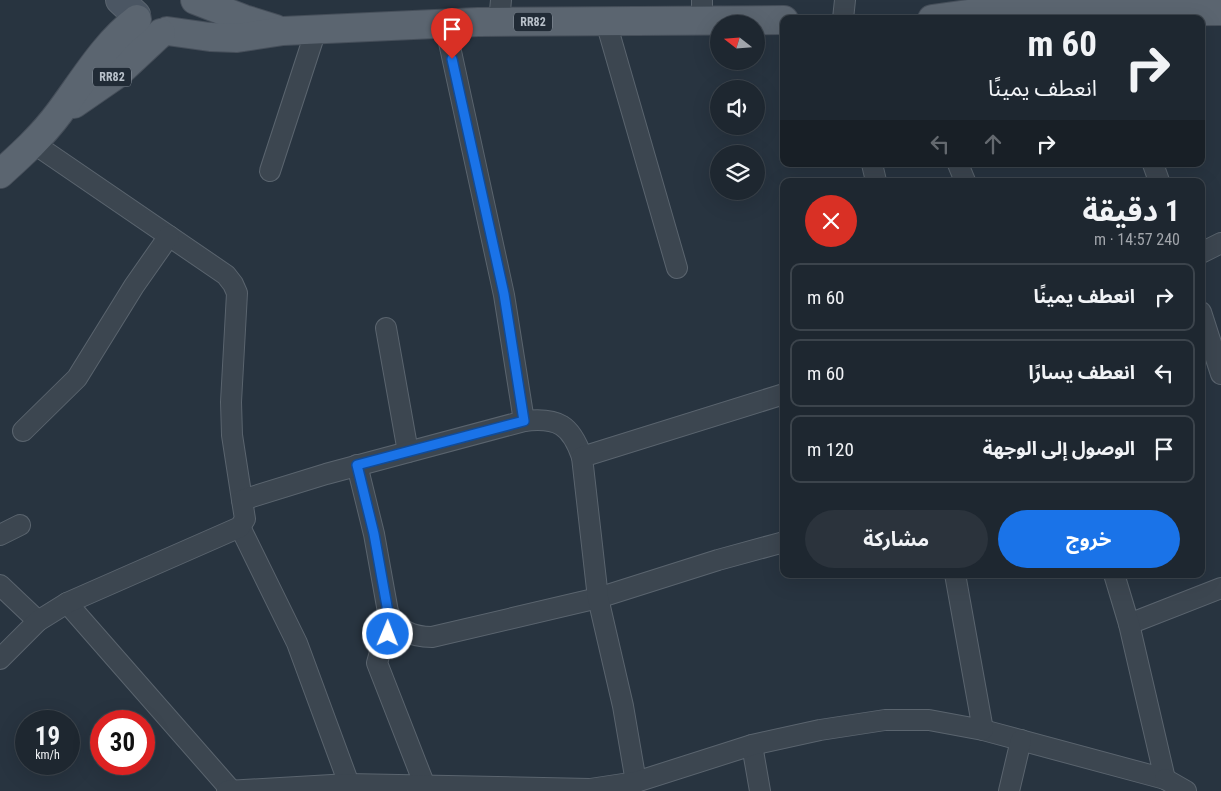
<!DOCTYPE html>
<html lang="ar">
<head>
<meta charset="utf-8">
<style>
  body { margin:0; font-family:"Roboto Condensed","Noto Sans Arabic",sans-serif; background:#2b333c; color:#f1f3f6; direction:rtl; height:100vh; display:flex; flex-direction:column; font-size:19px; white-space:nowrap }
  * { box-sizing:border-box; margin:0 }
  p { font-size:16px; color:#a1a5ab }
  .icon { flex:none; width:28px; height:28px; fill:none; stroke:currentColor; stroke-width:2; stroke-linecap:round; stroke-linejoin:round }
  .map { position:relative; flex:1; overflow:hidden; direction:ltr }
  .drawer { position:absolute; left:780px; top:178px; width:425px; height:400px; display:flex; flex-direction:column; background:#1e2730; border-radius:10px; box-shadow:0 5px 20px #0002,0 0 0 1px #3c444c; direction:rtl }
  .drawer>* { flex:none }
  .guide { position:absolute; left:780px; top:15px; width:425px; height:152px; border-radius:10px; box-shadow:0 5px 20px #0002,0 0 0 1px #3c444c; direction:rtl; background:#1e2730; color:#f1f3f6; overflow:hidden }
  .needle { width:32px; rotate:287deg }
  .fabs { position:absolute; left:710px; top:15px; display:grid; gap:10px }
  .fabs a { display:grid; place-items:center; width:55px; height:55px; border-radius:50%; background:#1e2730; box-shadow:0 5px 20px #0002,0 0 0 1px #3c444c; font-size:25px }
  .speed { position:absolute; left:15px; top:710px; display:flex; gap:10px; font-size:25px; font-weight:700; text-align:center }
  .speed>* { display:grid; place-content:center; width:65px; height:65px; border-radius:50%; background:#1e2730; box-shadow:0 5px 20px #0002,0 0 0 1px #3c444c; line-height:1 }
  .speed small { font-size:12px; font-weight:400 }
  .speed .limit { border:8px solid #d22; background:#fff; color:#111 }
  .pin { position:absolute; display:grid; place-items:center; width:42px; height:42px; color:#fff; margin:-51px -21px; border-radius:50% 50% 50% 0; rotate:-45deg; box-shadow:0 0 5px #0007 }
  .pin .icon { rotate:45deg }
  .me { position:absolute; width:55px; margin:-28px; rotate:1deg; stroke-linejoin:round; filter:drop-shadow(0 0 4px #0008) }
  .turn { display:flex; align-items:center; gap:18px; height:105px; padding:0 25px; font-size:22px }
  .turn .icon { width:65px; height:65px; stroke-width:2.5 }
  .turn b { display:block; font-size:35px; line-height:42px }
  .lanes { display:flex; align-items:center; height:48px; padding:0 25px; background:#0003; justify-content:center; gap:25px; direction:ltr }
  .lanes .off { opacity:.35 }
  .round { display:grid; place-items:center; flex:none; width:52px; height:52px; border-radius:26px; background:#2b333c }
  .headline { display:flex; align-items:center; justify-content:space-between; height:85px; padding:0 25px }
  h1 { font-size:30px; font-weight:700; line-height:38px }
  .primary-button { display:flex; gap:10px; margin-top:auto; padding:10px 25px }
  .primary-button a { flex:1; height:58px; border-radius:30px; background:#1a73e8; color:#fff; font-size:20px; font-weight:700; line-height:58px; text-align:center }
  .primary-button a+a { background:#2b333c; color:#f1f3f6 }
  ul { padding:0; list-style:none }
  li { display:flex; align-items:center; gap:15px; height:68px; margin:0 10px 8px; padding:0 15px; border:2px solid #3c444c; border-radius:10px }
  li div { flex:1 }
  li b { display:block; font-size:19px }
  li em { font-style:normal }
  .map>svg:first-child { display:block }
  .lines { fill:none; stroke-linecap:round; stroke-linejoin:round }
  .street-casing { stroke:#5a646e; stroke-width:22 }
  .secondary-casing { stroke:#5a646e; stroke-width:30 }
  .primary-casing { stroke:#464f5a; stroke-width:30 }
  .street { stroke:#3c4650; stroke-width:20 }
  .secondary { stroke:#4b5663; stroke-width:28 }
  .primary { stroke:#5b6570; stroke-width:28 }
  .route-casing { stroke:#114b97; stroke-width:12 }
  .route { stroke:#1a73e8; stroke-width:9 }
  .labels { text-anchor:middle; stroke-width:4; stroke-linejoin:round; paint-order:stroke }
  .shield { fill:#212b36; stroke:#8b949e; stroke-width:1 }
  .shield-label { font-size:12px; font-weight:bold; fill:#b9c1ca }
</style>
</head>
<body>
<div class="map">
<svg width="1221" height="791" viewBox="0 0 1221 791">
  <rect width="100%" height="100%" fill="#283440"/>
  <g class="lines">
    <defs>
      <g id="street">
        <path d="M 843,19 L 845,0"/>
        <path d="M 702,21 L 702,0"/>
        <path d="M 499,22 L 501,0"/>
        <path d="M 606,22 L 677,268"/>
        <path d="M 445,24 L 504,295 L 524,421"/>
        <path d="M 33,143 L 226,275 L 233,284 L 237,293 L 231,402 L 232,435 L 242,500"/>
        <path d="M 872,164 L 876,181"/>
        <path d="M 958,164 L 965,181"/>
        <path d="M 1153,164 L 1159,181"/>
        <path d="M 270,171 L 316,30"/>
        <path d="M 1201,253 L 1221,243"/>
        <path d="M 1201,312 L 1221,374"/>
        <path d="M 386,328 L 408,452"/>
        <path d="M 23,431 L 77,378 L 134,286 L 169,236"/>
        <path d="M 357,465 L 374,534 L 388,612 C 397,630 412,637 432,637 L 598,598 L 718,560 L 784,542"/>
        <path d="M 240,527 L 297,643 L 349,784"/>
        <path d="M 0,535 L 20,525"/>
        <path d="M 0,585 L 38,621"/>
        <path d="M 67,603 L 230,789"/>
        <path d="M 393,622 L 382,645 L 377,663 L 425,786"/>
        <path d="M 1129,624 L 1221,588"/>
        <path d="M 0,659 L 38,621 L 67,603 L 240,527 L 245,519 L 242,500 L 326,474 L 524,421 C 558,417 571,425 582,457"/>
        <path d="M 983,730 L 1165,779 L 1129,624 L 1114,574"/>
        <path d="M 752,745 L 760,791"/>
        <path d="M 1165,779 L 1186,791"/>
        <path d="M 636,782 L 623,706 L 598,598 L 582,457 L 784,394"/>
        <path d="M 227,791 L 349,784 L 590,789 L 636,782 L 752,745 L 820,730 L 885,720 L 929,720 L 983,730 L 955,574"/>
        <path d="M 1009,791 L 1021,740"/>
      </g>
      <path id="secondary" d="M 120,0 L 136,15"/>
      <g id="primary">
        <path d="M 195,0 L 244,19 L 276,29"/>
        <path d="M 932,19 L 976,13 L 1221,11"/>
        <path d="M 167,31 L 210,37 L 237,38 L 283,31 L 478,22 L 784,20"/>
        <path d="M 74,104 L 116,75 L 161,33"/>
        <path d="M 0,174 C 21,155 42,136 59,113 C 83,81 104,44 137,19"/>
      </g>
    </defs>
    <use href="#street" class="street-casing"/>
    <use href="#secondary" class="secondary-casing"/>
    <use href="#primary" class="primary-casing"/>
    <use href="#street" class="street"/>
    <use href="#secondary" class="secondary"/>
    <use href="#primary" class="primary"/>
  </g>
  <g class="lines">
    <defs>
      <path id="route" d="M 388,634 L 393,622 L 388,612 L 374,534 L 357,465 L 524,421 L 504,294 L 452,59"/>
    </defs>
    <use href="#route" class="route-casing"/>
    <use href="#route" class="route"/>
  </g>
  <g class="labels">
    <g class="shield">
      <rect x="514" y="12.5" width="38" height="19" rx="4"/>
      <rect x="93" y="67.5" width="38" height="19" rx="4"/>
    </g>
    <g class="shield-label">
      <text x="533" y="26">RR82</text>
      <text x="112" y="81">RR82</text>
    </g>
  </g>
</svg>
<div class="fabs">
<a><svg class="needle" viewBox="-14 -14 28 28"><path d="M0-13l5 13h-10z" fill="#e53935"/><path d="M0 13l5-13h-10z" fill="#a1a5ab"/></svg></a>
<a><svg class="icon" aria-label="sound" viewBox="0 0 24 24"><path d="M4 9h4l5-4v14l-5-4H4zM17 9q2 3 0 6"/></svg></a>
<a><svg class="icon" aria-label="layers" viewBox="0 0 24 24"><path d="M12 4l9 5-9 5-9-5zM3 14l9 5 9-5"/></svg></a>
</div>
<div class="speed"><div>19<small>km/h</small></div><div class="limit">30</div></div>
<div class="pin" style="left:452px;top:59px;background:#d93025"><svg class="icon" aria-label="arrive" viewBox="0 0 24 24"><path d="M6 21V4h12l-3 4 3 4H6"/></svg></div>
<svg class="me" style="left:388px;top:634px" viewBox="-20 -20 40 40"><circle r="17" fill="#1a73e8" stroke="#fff" stroke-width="3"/><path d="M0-11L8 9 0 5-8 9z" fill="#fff"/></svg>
<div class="guide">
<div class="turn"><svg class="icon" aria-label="right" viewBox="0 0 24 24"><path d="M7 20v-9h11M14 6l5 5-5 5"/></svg><div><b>60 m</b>انعطف يمينًا</div></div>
<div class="lanes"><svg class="icon off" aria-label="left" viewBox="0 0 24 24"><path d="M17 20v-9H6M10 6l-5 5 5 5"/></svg><svg class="icon off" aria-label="ahead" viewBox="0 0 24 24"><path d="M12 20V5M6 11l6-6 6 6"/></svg><svg class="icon" aria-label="right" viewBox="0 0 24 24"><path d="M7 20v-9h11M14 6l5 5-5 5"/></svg></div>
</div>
<section class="drawer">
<div class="headline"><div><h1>1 دقيقة</h1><p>240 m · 14:57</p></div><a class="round" style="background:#d93025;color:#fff"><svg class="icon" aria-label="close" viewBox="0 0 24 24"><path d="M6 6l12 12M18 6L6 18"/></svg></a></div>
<ul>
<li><svg class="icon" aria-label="right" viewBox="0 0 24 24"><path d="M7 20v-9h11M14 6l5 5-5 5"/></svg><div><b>انعطف يمينًا</b></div><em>60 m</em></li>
<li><svg class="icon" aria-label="left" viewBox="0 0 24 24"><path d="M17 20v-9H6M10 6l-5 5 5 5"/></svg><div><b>انعطف يسارًا</b></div><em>60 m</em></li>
<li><svg class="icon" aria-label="arrive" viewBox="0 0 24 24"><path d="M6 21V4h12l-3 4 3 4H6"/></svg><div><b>الوصول إلى الوجهة</b></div><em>120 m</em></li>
</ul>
<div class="primary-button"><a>خروج</a><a>مشاركة</a></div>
</section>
</div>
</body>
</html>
